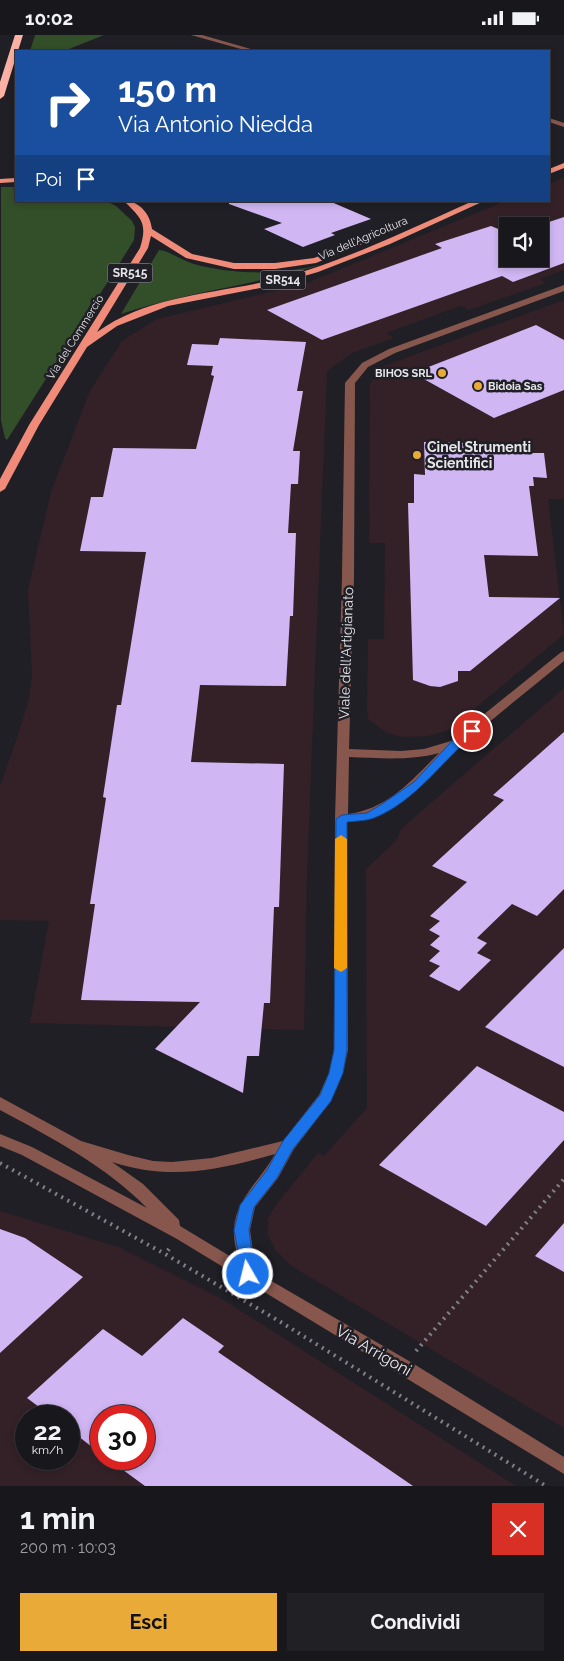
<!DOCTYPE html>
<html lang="it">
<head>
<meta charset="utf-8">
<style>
  body { margin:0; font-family:Raleway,sans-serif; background:#212025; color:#f1f3f6; height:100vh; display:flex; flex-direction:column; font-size:19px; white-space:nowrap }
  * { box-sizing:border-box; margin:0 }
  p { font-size:16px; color:#9f9fa3 }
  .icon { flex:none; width:28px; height:28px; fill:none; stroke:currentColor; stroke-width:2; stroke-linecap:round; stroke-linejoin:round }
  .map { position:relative; height:1451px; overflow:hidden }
  .details { display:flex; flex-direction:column; background:#18171c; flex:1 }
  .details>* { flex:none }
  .guide { position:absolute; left:15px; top:15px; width:535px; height:152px; border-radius:0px; box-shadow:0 2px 8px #0003,0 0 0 1px #36363b; background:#1a4fa0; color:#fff; overflow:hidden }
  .controls { position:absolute; left:499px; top:182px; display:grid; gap:10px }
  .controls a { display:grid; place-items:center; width:50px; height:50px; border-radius:0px; background:#18171c; box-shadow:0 2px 8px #0003,0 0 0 1px #36363b; font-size:25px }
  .speed { position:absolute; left:15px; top:1370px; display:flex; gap:10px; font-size:25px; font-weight:700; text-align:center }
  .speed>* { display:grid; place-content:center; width:65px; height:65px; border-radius:50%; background:#18171c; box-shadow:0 2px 8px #0003,0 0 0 1px #36363b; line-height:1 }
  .speed small { font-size:12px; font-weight:400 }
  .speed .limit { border:8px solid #d22; background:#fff; color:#111 }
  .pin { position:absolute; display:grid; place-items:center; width:42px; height:42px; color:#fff; margin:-21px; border:2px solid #fff; border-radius:50%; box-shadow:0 1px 5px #0007 }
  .me { position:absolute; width:55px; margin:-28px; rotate:352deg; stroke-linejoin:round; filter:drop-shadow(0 0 4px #0008) }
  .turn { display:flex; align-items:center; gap:18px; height:105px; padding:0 20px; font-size:22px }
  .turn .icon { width:65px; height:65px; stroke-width:2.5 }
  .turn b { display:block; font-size:35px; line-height:42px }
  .then { display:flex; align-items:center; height:48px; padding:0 20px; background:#0003; gap:10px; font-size:19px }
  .round { display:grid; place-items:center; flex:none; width:52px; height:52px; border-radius:0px; background:#212025 }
  .summary { display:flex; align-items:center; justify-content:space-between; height:85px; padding:0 20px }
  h1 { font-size:30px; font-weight:700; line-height:38px }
  .button { display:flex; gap:10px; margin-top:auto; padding:10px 20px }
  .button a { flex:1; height:58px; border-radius:0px; background:#eaaa38; color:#111; font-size:20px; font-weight:700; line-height:58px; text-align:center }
  .button a+a { background:#212025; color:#f1f3f6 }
  .status { display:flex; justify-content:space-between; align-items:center; height:35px; padding:0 25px; background:#18171c; direction:ltr }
  .status svg { height:14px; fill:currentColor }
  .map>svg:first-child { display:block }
  .industrial { fill:#342128; fill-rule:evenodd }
  .green { fill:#334f29 }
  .building { fill:#d0b6f3 }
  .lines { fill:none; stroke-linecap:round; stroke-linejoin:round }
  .path { stroke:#818086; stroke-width:4; stroke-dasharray:2 5; stroke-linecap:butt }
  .minor { fill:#87574d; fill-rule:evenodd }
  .major { fill:#ef8b78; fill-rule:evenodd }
  .highway { fill:#fbb1a3; fill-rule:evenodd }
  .route { fill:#1a73e8; stroke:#114b97 }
  .slow { fill:#f59e0b }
  .poi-dot { fill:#eaaa38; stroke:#201f26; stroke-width:2 }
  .labels { text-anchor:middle; stroke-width:5; stroke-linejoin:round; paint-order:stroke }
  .far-street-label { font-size:11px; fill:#e6e6ea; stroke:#201f26 }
  .far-poi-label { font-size:11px; font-weight:bold; fill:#e6e6ea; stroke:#201f26; text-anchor:end }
  .shield { fill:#201f26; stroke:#abaaaf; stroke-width:1 }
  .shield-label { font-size:12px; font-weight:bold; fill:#e6e6ea }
  .poi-label { font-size:14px; font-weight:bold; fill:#e6e6ea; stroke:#201f26; text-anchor:start }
  .street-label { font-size:14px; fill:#e6e6ea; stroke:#201f26 }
  .near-street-label { font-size:16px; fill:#e6e6ea; stroke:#201f26 }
</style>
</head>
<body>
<div class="status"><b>10:02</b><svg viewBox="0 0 49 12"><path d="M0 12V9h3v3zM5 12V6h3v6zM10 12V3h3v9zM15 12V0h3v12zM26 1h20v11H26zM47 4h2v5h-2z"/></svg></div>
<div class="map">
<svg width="564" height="1451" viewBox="0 0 564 1451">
  <rect width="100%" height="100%" fill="#201f26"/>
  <g class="industrial">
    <path d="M 564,143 L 564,235 L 540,244 L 546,248 L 469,275 L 460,271 L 386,298 L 394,303 L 352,318 L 327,336 L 307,836 L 304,995 L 30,988 L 49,886 L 0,885 L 0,751 L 19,697 L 29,664 L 32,640 L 28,555 L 51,457 L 90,356 L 122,306 L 157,284 L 305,249 L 505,166 L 549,166 L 549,149 ZM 508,191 L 540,191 L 540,224 L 508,224 Z"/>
    <path d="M 564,265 L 564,464 L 548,464 L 564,599 L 449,695 L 428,701 L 403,702 L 387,698 L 369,685 L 367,677 L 368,604 L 384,604 L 385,508 L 369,508 L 370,349 L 381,332 Z"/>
    <path d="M 564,653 L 564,1393 L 293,1232 L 276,1216 L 268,1200 L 268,1183 L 276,1170 L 318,1118 L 324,1121 L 367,1073 L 366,834 L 396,806 L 402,793 Z"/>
    <path d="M 0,1176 L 118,1212 L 222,1264 L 516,1451 L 0,1451 ZM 26,1381 L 69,1381 L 69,1424 L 26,1424 ZM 101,1381 L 144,1381 L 144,1424 L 101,1424 Z"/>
  </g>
  <g class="green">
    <path d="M 35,0 L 104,0 L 64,16 L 30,16 Z"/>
    <path d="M 1,152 L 16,152 L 16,166 L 106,166 L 116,171 L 132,186 L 135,192 L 134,205 L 121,226 L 7,405 L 5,403 L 1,385 Z"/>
    <path d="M 159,215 C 170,216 182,226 194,229 C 235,240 278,240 320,230 C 254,250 186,257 121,279 Z"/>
  </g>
  <g class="building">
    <path d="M 229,166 L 329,166 L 371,184 L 331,198 L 335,200 L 303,212 L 264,194 L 282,188 L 229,169 Z"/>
    <path d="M 564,182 L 564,228 L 513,247 L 502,241 L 322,305 L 267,275 L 442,213 L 435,209 L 491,191 L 508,198 L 508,224 L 540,224 L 540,191 L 537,191 Z"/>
    <path d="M 536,290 L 564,305 L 564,355 L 494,383 L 413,338 Z"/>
    <path d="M 220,303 L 306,307 L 297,356 L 303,356 L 293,416 L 300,416 L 298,449 L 291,449 L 288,498 L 296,498 L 293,581 L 290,581 L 286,651 L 200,650 L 191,727 L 284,729 L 279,872 L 274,872 L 270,968 L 264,968 L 259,1021 L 247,1021 L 243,1058 L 155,1014 L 200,967 L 81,965 L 95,869 L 90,869 L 106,763 L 103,762 L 117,670 L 121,670 L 146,517 L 80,516 L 91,462 L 103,462 L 113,413 L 196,414 L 214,341 L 211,340 L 213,331 L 187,330 L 192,309 L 218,310 Z"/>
    <path d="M 424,407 L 529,409 L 530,418 L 544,418 L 547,443 L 533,442 L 534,451 L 529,451 L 538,521 L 484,520 L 489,562 L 560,563 L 470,636 L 458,636 L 458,646 L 440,652 L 430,651 L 413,645 L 408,468 L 414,468 L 414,439 L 425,440 Z"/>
    <path d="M 564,697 L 564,854 L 537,881 L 512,869 L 477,903 L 487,908 L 477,918 L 491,925 L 459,956 L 429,941 L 440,931 L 429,926 L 440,916 L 430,910 L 440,901 L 429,895 L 440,886 L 430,881 L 467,847 L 432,831 L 504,765 L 493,760 Z"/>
    <path d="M 564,913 L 564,1032 L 485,992 Z"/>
    <path d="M 477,1031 L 564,1077 L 564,1105 L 486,1191 L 379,1130 Z"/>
    <path d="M 564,1188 L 564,1237 L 535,1221 Z"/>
    <path d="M 0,1194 L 25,1203 L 83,1242 L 0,1318 Z"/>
    <path d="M 183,1283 L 224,1311 L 218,1317 L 413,1451 L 145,1451 L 108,1424 L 144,1424 L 144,1381 L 101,1381 L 101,1419 L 69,1394 L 69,1381 L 51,1381 L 27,1363 L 103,1294 L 142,1321 Z"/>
  </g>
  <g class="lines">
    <g class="path">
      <path d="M 0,1128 L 165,1219"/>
      <path d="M 169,1214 L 165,1219 L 279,1286 L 546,1451"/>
      <path d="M 416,1316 L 564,1144"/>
    </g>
    <g class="minor">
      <path d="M 191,0 L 202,0 L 258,16 L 248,16 Z"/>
      <path d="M 549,83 L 564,88 L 564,92 L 549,87 Z"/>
      <path d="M 564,250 L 564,256 L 395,318 L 368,332 L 355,348 L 354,542 L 349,714 L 401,716 L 424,714 L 451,706 L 560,618 L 564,616 L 564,626 C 531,653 497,680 464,708 C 424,743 406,780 347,787 L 348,1015 L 343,1038 L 331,1066 L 294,1114 L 278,1143 L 255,1172 L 250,1195 L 256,1237 L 409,1326 L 564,1422 L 564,1439 L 177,1204 L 22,1120 L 0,1111 L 0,1099 L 32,1112 L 147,1173 C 106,1131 52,1103 0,1075 L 0,1062 L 81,1106 L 128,1120 L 153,1126 L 172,1127 L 212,1123 L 283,1106 L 319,1060 L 329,1038 L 334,1015 L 335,784 L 342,542 L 345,348 L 362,328 L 389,314 ZM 439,718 C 412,745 388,774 348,779 L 349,722 C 379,723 410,726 439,718 ZM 275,1119 C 261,1145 236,1163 234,1194 C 233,1204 237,1216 238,1226 L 180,1191 L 179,1185 L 143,1149 L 112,1127 C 170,1146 218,1135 275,1119 Z"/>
    </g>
    <g class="major">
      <path d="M 564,128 L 564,133 L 549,139 L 549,134 Z"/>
      <path d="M 16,143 L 16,147 L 0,148 L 0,144 Z"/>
      <path d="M 124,166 C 140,166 150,179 152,194 L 192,219 L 234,228 L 275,228 L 314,223 L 358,206 L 365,208 L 316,228 L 275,234 L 234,234 L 186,223 L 151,201 L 148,213 L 97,297 C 153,257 225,259 289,241 C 353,222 412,193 473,166 L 484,166 L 390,209 L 318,237 L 270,251 L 168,271 L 117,291 L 87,312 L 39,390 L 5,454 L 0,457 L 0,444 L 29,390 L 140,213 C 148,188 141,183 124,166 Z"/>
    </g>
    <path class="highway" d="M 15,0 L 23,0 L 18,16 L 16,16 L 16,22 L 4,61 L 0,64 L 0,47 Z"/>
  </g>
  <path class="route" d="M 472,693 L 477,696 L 475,698 C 442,726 416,766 374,783 C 366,786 356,786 347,787 L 347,1015 L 343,1038 L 331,1066 L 293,1114 L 277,1143 L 254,1172 L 249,1195 L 255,1239 L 253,1244 L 248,1245 L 243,1244 L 234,1195 L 240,1170 L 267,1135 L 283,1106 L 320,1060 L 329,1038 L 334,1015 L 336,784 L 342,780 L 367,778 L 382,769 L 414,747 L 452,706 Z"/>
  <path class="slow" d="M 341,800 L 347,804 L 347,933 L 341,937 L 334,933 L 335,804 Z"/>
  <g class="poi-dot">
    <circle cx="442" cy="338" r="5"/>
    <circle cx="478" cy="351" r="5"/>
    <circle cx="417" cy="420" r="5"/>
  </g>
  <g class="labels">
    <g class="far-street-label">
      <text transform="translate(363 203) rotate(-23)" y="4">Via dell'Agricoltura</text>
      <text transform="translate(75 302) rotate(-58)" y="4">Via del Commercio</text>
    </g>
    <g class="far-poi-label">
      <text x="432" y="342">BIHOS SRL</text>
      <text x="488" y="355" text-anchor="start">Bidoia Sas</text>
    </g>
    <g class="shield">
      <rect x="107.5" y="228.5" width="45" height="19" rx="4"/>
      <rect x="260.5" y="235.5" width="45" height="19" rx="4"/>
    </g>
    <g class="shield-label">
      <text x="130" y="242">SR515</text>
      <text x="283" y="249">SR514</text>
    </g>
    <g class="poi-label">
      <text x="427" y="417">Cinel Strumenti<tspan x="427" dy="16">Scientifici</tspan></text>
    </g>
    <g class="street-label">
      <text transform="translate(346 618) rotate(-88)" y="5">Viale dell'Artigianato</text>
    </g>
    <g class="near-street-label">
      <text transform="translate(374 1315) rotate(30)" y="6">Via Arrigoni</text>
    </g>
  </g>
</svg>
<div class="controls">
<a><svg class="icon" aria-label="sound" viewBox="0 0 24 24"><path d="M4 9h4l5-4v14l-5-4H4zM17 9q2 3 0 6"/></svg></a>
</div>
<div class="speed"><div>22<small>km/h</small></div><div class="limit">30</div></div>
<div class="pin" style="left:472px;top:696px;background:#d93025"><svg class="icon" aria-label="arrive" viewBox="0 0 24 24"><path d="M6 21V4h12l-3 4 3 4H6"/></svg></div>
<svg class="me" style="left:248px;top:1239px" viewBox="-20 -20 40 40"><circle r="17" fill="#1a73e8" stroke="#fff" stroke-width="3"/><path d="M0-11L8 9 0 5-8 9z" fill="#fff"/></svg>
<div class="guide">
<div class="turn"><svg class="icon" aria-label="right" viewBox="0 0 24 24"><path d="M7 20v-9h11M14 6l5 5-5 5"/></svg><div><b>150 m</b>Via Antonio Niedda</div></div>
<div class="then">Poi<svg class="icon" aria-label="arrive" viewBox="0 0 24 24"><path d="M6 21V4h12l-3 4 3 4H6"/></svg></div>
</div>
</div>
<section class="details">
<div class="summary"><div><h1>1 min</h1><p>200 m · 10:03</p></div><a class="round" style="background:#d93025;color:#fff"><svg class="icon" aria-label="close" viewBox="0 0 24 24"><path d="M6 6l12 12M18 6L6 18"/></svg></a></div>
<div class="button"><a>Esci</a><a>Condividi</a></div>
</section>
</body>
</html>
